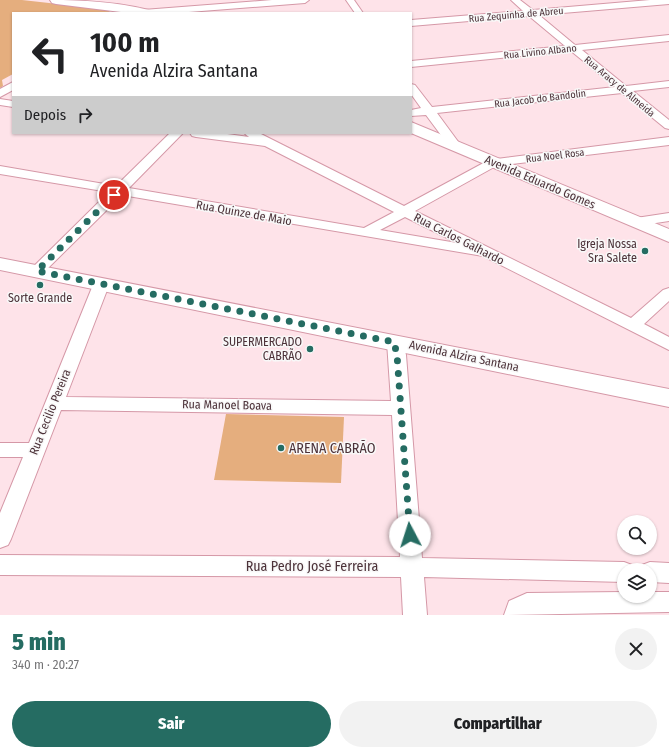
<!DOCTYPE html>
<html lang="pt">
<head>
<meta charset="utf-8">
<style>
  body { margin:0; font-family:"Fira Sans Condensed",sans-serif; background:#f2f2f2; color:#202124; height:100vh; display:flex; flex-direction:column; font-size:15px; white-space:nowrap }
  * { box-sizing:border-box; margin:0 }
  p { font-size:13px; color:#757577 }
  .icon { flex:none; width:22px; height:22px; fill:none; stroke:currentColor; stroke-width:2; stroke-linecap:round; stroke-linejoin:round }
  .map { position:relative; height:615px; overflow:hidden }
  .side { display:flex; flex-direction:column; background:#fff; flex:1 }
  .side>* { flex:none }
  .top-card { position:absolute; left:12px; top:12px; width:400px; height:122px; border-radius:0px; box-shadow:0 1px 3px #0004; background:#fff; color:#202124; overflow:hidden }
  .fabs { position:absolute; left:617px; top:515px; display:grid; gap:8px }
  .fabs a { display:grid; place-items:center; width:40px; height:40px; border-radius:50%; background:#fff; box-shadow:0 1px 3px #0004; font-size:20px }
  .pin { position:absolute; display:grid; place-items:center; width:34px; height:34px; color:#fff; margin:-17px; border:2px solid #fff; border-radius:50%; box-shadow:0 1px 4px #0007 }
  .me { position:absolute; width:44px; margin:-22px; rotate:355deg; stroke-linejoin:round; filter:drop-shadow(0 0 3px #0008) }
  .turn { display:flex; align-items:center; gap:14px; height:84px; padding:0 12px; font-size:18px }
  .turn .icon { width:52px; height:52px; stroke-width:2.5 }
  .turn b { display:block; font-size:28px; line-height:34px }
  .then { display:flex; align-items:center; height:38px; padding:0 12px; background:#0003; gap:8px; font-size:15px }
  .round { display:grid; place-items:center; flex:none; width:42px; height:42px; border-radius:21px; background:#f2f2f2 }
  .head { display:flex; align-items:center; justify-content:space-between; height:68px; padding:0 12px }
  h1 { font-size:24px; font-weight:800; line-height:30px; color:#256c62 }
  .cta { display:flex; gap:8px; margin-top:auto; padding:8px 12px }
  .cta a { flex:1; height:46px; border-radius:24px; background:#256c62; color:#fff; font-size:16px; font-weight:800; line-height:46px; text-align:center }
  .cta a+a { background:#f2f2f2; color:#202124 }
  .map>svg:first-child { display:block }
  .green { fill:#e5ae7e }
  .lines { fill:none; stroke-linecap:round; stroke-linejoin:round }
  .street-casing { stroke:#d598a7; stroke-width:2 }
  .secondary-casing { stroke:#d598a7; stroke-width:2 }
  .street { fill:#fff; fill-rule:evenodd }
  .secondary { fill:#fff; fill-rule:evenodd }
  .route { stroke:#256c62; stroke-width:7; stroke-dasharray:0 12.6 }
  .poi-dot { fill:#256c62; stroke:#f8f8f8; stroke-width:1.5 }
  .labels { text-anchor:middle; stroke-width:3; stroke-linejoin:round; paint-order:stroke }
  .far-street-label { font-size:10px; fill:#4c3239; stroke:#f8f8f8 }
  .street-label { font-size:12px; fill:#4c3239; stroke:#f8f8f8 }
  .poi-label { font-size:12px; fill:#4c3239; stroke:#f8f8f8; text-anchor:end }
  .near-poi-label { font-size:14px; fill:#4c3239; stroke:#f8f8f8; text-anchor:start }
  .near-street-label { font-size:14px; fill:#4c3239; stroke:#f8f8f8 }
</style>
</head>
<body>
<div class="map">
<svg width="669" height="615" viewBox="0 0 669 615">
  <rect width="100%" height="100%" fill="#fee3e9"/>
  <g class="green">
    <path d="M 0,0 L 22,0 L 112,10 L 107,13 L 13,13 L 13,74 L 2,80 L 3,86 L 0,88 Z"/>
    <path d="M 226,414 L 344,417 L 341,483 L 214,480 Z"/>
  </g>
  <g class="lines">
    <defs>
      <g id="street">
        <path d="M 272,0 L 309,0 L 305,3 L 176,13 L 139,13 L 143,10 Z"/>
        <path d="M 346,0 L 354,0 L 363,13 L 355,13 Z"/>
        <path d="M 511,0 L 520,0 L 533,10 L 650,0 L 669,0 L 669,4 L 539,15 L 575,45 L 669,35 L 669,41 L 582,50 L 626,86 L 669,81 L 669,87 L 633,91 L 669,120 L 669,129 L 665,128 L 622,93 L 437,113 L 462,147 L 460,150 L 452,150 L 426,115 L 411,116 L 411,110 L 421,108 L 411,94 L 411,84 L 415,85 L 432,107 L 615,87 L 571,51 L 411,67 L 411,61 L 565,46 L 529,16 L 411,26 L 411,20 L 523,11 Z"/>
        <path d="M 13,82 L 13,90 L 0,97 L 0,89 Z"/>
        <path d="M 0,99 L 13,101 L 13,107 L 0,105 Z"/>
        <path d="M 170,133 L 183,133 L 129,188 L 364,228 L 394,212 L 265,146 L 196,137 L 192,136 L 190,133 L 220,133 L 249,137 L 244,133 L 259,133 L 404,206 L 489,160 L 669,137 L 669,145 L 496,166 L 415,211 L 631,318 L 663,290 L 669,288 L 669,301 L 644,324 L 669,337 L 669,350 L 483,256 L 122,195 L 42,274 L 37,276 L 32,274 L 29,271 L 32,268 L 109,192 L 0,174 L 0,166 L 116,186 ZM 405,217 L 457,243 L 380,230 Z"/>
        <path d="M 669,213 L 669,221 L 636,226 L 631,225 L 629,222 L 631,219 L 636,218 Z"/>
        <path d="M 101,280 L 106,282 L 109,285 L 66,397 L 391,401 L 387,342 L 389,338 L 395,336 L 401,338 L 403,342 L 406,355 L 422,558 L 624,562 L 632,565 L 634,570 L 624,570 L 624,582 L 424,577 L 427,615 L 403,615 L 401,577 L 0,575 L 0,555 L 400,557 L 392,415 L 61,410 L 11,539 L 8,545 L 0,548 L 0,513 L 23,457 L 0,457 L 0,443 L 29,443 L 93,285 L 96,282 Z"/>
        <path d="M 650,562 L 669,563 L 669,583 L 650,582 L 650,570 L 640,570 L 642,565 Z"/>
        <path d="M 624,592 L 624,596 L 650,596 L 650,592 L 669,592 L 669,612 L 504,615 L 509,601 L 527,593 Z"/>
      </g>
      <g id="secondary">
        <path d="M 50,0 C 84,0 116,2 149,10 L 151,13 L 129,13 L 56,4 L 52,3 Z"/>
        <path d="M 411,122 L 669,229 L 669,242 L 411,133 Z"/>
        <path d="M 0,258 L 669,389 L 669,407 L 0,270 Z"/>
      </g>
    </defs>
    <use href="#street" class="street-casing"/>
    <use href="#secondary" class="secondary-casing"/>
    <use href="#street" class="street"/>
    <use href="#secondary" class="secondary"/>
  </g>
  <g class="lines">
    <path class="route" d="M 114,195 L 37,271 L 394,342 L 397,355 L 410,535"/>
  </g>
  <g class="poi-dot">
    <circle cx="645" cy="251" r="4"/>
    <circle cx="40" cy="285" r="4"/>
    <circle cx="310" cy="349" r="4"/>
    <circle cx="281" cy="448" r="4"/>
  </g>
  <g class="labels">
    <g class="far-street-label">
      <text transform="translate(516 14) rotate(-5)" y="4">Rua Zequinha de Abreu</text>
      <text transform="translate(540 51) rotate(-6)" y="4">Rua Livino Albano</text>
      <text transform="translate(620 86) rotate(40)" y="4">Rua Aracy de Almeida</text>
      <text transform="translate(540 98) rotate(-7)" y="4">Rua Jacob do Bandolin</text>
      <text transform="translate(555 155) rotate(-7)" y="4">Rua Noel Rosa</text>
    </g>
    <g class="street-label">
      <text transform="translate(540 182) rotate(23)" y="4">Avenida Eduardo Gomes</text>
      <text transform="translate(244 213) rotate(10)" y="4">Rua Quinze de Maio</text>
      <text transform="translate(459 239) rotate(27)" y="4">Rua Carlos Galhardo</text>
      <text transform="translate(464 356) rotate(12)" y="4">Avenida Alzira Santana</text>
      <text transform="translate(227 405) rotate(1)" y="4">Rua Manoel Boava</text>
      <text transform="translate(50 412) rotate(-68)" y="4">Rua Cecilio Pereira</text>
    </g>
    <g class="poi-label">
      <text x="637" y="248">Igreja Nossa<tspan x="637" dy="14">Sra Salete</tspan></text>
      <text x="40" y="302" text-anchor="middle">Sorte Grande</text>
      <text x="302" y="346">SUPERMERCADO<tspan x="302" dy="14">CABRÃO</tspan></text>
    </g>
    <g class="near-poi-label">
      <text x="289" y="453">ARENA CABRÃO</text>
    </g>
    <g class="near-street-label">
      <text x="312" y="571">Rua Pedro José Ferreira</text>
    </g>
  </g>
</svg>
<div class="fabs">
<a><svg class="icon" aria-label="search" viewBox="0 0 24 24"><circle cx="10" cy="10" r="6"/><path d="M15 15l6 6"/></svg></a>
<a><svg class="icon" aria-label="layers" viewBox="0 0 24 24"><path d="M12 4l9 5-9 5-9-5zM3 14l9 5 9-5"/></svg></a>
</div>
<div class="pin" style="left:114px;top:195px;background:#d93025"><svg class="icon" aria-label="arrive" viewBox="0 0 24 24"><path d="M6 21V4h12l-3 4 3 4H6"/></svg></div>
<svg class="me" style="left:410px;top:535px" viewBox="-20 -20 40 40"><circle r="19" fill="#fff"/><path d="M0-13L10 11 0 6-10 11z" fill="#256c62"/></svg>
<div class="top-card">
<div class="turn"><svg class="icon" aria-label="left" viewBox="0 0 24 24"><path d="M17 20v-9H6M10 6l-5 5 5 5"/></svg><div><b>100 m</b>Avenida Alzira Santana</div></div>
<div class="then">Depois<svg class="icon" aria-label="right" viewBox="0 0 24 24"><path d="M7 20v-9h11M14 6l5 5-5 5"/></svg></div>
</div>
</div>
<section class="side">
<div class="head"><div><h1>5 min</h1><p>340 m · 20:27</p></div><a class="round"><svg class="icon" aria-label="close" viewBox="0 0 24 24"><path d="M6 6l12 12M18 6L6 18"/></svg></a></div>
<div class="cta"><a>Sair</a><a>Compartilhar</a></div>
</section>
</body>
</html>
